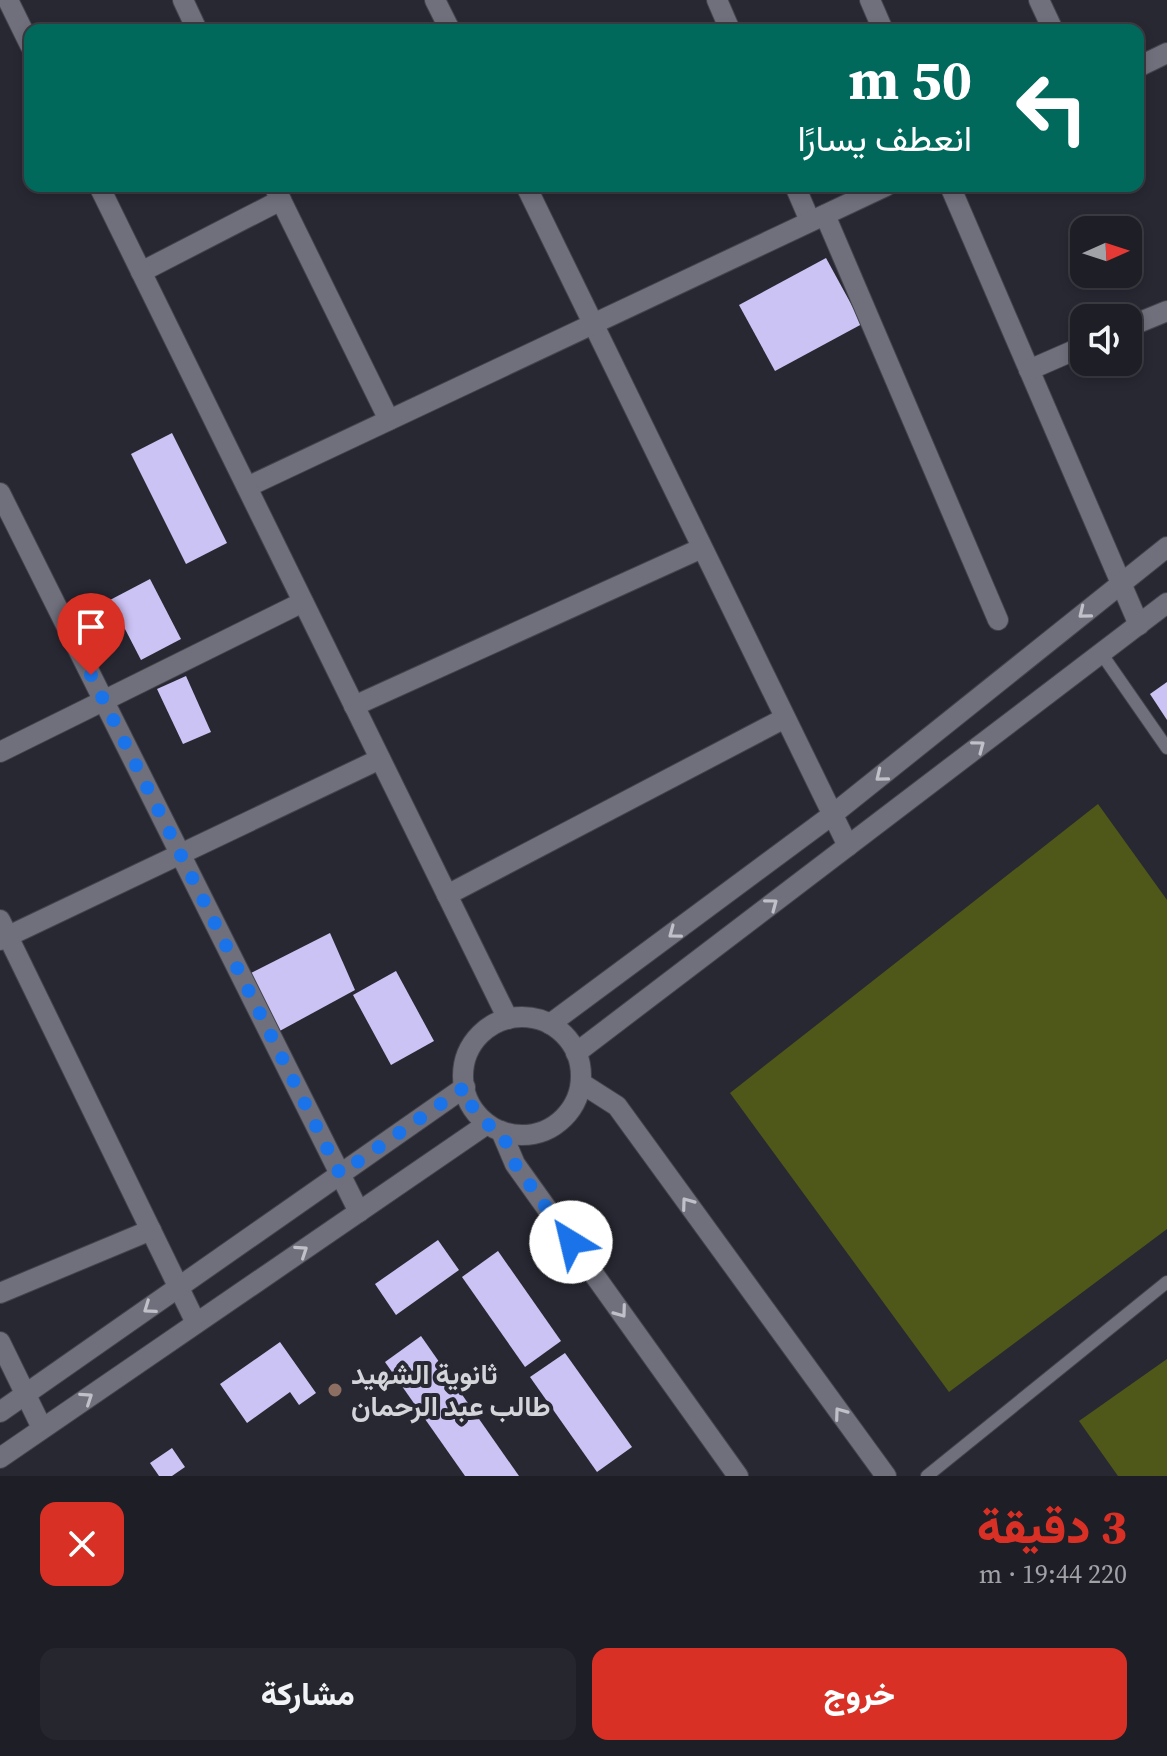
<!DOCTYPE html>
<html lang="ar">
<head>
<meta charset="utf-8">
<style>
  body { margin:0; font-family:"Source Serif 4",Vazirmatn,serif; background:#26272e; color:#f1f3f6; direction:rtl; height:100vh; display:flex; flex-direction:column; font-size:30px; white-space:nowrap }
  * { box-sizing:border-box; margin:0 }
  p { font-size:26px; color:#a1a2a7 }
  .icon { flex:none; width:44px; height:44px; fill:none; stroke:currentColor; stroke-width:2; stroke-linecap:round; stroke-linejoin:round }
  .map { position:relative; height:1476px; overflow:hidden; direction:ltr }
  .side { display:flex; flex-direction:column; background:#1e1e26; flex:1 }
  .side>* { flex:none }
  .top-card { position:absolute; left:24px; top:24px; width:1120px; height:168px; border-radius:16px; box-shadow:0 4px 12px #0003,0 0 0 2px #3c3c43; direction:rtl; background:#00695c; color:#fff; overflow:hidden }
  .needle { width:52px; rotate:87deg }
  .tools { position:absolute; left:1070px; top:216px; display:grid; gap:16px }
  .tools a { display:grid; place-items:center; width:72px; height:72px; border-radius:16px; background:#1e1e26; box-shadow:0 4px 12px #0003,0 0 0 2px #3c3c43; font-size:40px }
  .pin { position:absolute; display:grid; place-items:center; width:68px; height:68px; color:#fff; margin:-82px -34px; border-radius:50% 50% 50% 0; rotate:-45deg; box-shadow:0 0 8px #0007 }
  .pin .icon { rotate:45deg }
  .me { position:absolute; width:88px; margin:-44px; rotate:324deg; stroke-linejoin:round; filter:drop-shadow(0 0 6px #0008) }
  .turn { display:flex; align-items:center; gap:28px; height:168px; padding:0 40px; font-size:36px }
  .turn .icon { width:104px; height:104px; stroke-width:2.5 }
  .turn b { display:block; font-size:56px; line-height:68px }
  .round { display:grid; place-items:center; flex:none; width:84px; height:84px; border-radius:16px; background:#26272e }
  .headline { display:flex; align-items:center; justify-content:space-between; height:136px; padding:0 40px }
  h1 { font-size:48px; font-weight:800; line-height:60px; color:#d93025 }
  .primary-button { display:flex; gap:16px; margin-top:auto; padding:16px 40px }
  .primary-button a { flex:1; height:92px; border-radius:16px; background:#d93025; color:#fff; font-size:32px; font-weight:800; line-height:92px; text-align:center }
  .primary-button a+a { background:#26272e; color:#f1f3f6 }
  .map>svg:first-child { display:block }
  .green { fill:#505819 }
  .building { fill:#ccc3f5 }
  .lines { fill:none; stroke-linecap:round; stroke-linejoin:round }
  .service-casing { stroke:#44444d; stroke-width:14 }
  .minor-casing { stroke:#44444d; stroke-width:22 }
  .tertiary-casing { stroke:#44444d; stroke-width:22 }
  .secondary-casing { stroke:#44444d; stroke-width:22 }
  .service { stroke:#70707d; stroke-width:12 }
  .minor { stroke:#70707d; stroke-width:20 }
  .tertiary { stroke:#70707d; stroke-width:20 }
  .secondary { stroke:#70707d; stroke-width:20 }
  .oneway { stroke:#c0c0c8 }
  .route { stroke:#1a73e8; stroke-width:14; stroke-dasharray:0 25.2 }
  .education-dot { fill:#8d6e63; stroke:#282833; stroke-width:3 }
  .labels { text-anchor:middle; stroke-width:8; stroke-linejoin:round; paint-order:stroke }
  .poi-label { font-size:28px; font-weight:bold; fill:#d4d4db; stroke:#282833; text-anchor:start }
</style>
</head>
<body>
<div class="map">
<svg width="1167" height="1476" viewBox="0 0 1167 1476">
  <rect width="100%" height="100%" fill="#282833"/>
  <g class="green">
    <path d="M 1098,804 L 1167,900 L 1167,1229 L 949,1392 L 730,1093 Z"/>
    <path d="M 1167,1359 L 1167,1476 L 1118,1476 L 1079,1421 Z"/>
  </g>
  <g class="building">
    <path d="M 826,258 L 862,324 L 775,371 L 739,305 Z"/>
    <path d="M 172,433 L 227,543 L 186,564 L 131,454 Z"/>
    <path d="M 150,579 L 181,639 L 141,660 L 110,600 Z"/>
    <path d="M 186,676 L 211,732 L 183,744 L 157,689 Z"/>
    <path d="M 1167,682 L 1167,720 L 1150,694 Z"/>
    <path d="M 330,933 L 355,990 L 276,1033 L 247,975 Z"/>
    <path d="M 396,971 L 434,1041 L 391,1065 L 353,995 Z"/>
    <path d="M 438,1240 L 459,1270 L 396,1315 L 375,1284 Z"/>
    <path d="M 498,1251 L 561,1341 L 525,1367 L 462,1277 Z"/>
    <path d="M 421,1336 L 519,1476 L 465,1476 L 385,1362 Z"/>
    <path d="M 280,1342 L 316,1393 L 299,1405 L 290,1392 L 247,1423 L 220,1384 Z"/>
    <path d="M 565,1353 L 632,1447 L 597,1472 L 530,1377 Z"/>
    <path d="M 172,1448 L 185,1467 L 172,1476 L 159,1476 L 150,1463 Z"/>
  </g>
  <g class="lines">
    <defs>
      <g id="service">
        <path d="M 1101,653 L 1167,748"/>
        <path d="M 927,1476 L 1167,1282"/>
      </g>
      <g id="minor">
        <path d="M 183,0 L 197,30"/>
        <path d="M 435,0 L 450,30"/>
        <path d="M 717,0 L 730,30"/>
        <path d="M 870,0 L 883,30"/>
        <path d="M 1039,0 L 1053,30"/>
        <path d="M 1138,67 L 1167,53"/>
        <path d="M 274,186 L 389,420"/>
        <path d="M 526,186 L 848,846"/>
        <path d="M 795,186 L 810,221"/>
        <path d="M 950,186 L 1139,625"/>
        <path d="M 825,215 L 998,620"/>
        <path d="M 141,272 L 281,200"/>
        <path d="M 1128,327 L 1167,311"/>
        <path d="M 1029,370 L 1084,346"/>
        <path d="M 247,487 L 886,186"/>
        <path d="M 0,493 L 359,1212"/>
        <path d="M 354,706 L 702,548"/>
        <path d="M 0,752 L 303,602"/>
        <path d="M 447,895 L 785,718"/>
        <path d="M 0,920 L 196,1323"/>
        <path d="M 0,940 L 380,759"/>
        <path d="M 0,1293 L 151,1230"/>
        <path d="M 0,1342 L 42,1428"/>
      </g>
      <g id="tertiary">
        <path d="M 8,0 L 30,45"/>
        <path d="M 99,186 L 508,1019"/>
      </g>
      <g id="secondary">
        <circle cx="522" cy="1076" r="59"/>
        <path d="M 550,1024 L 832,815 L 1167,547"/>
        <path d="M 576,1053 L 1167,603"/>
        <path d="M 581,1083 L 617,1106 L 886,1476"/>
        <path d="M 501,1131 L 515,1164 L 738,1476"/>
        <path d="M 0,1412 L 465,1087"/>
        <path d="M 0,1458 L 487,1124"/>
      </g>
    </defs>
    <use href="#service" class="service-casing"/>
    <use href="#minor" class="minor-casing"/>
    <use href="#tertiary" class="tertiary-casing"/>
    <use href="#secondary" class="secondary-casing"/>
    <use href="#service" class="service"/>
    <use href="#minor" class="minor"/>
    <use href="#tertiary" class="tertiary"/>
    <use href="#secondary" class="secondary"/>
  </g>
  <defs><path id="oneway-chevron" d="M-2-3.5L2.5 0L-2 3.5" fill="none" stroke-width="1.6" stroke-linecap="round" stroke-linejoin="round" transform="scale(2)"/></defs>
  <g class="oneway">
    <use href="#oneway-chevron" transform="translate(1084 613) rotate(141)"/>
    <use href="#oneway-chevron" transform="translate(979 746) rotate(-37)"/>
    <use href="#oneway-chevron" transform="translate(881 776) rotate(141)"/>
    <use href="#oneway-chevron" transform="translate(772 904) rotate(-37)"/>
    <use href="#oneway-chevron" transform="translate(674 933) rotate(143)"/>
    <use href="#oneway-chevron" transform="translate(687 1203) rotate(-126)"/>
    <use href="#oneway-chevron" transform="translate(302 1251) rotate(-34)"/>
    <use href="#oneway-chevron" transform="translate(149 1308) rotate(145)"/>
    <use href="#oneway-chevron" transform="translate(621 1312) rotate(54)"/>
    <use href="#oneway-chevron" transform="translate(87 1398) rotate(-34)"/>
    <use href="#oneway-chevron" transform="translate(840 1413) rotate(-126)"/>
  </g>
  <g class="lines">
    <path class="route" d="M 91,675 L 340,1174 L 465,1087 L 469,1101 L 476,1113 L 487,1124 L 501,1131 L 515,1164 L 571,1242"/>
  </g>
  <circle class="education-dot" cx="335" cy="1390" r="8"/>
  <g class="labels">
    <g class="poi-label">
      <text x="351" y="1384">ثانوية الشهيد<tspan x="351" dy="32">طالب عبد الرحمان</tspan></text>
    </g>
  </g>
</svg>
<div class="tools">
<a><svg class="needle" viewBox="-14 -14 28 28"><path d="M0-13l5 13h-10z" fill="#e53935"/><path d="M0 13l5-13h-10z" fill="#a1a2a7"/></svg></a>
<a><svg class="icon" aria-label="sound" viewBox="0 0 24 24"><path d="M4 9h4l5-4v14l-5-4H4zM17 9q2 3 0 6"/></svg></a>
</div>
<div class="pin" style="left:91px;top:675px;background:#d93025"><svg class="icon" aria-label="arrive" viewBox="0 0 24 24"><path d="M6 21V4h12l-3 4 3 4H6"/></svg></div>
<svg class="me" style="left:571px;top:1242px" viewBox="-20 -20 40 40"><circle r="19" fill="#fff"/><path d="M0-13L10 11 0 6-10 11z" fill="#1a73e8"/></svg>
<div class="top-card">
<div class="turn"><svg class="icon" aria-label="left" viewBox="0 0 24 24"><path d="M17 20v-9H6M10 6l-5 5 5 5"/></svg><div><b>50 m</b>انعطف يسارًا</div></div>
</div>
</div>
<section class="side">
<div class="headline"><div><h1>3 دقيقة</h1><p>220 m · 19:44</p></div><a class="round" style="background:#d93025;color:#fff"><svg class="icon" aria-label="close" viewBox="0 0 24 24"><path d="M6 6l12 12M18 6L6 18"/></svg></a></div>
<div class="primary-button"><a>خروج</a><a>مشاركة</a></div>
</section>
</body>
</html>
